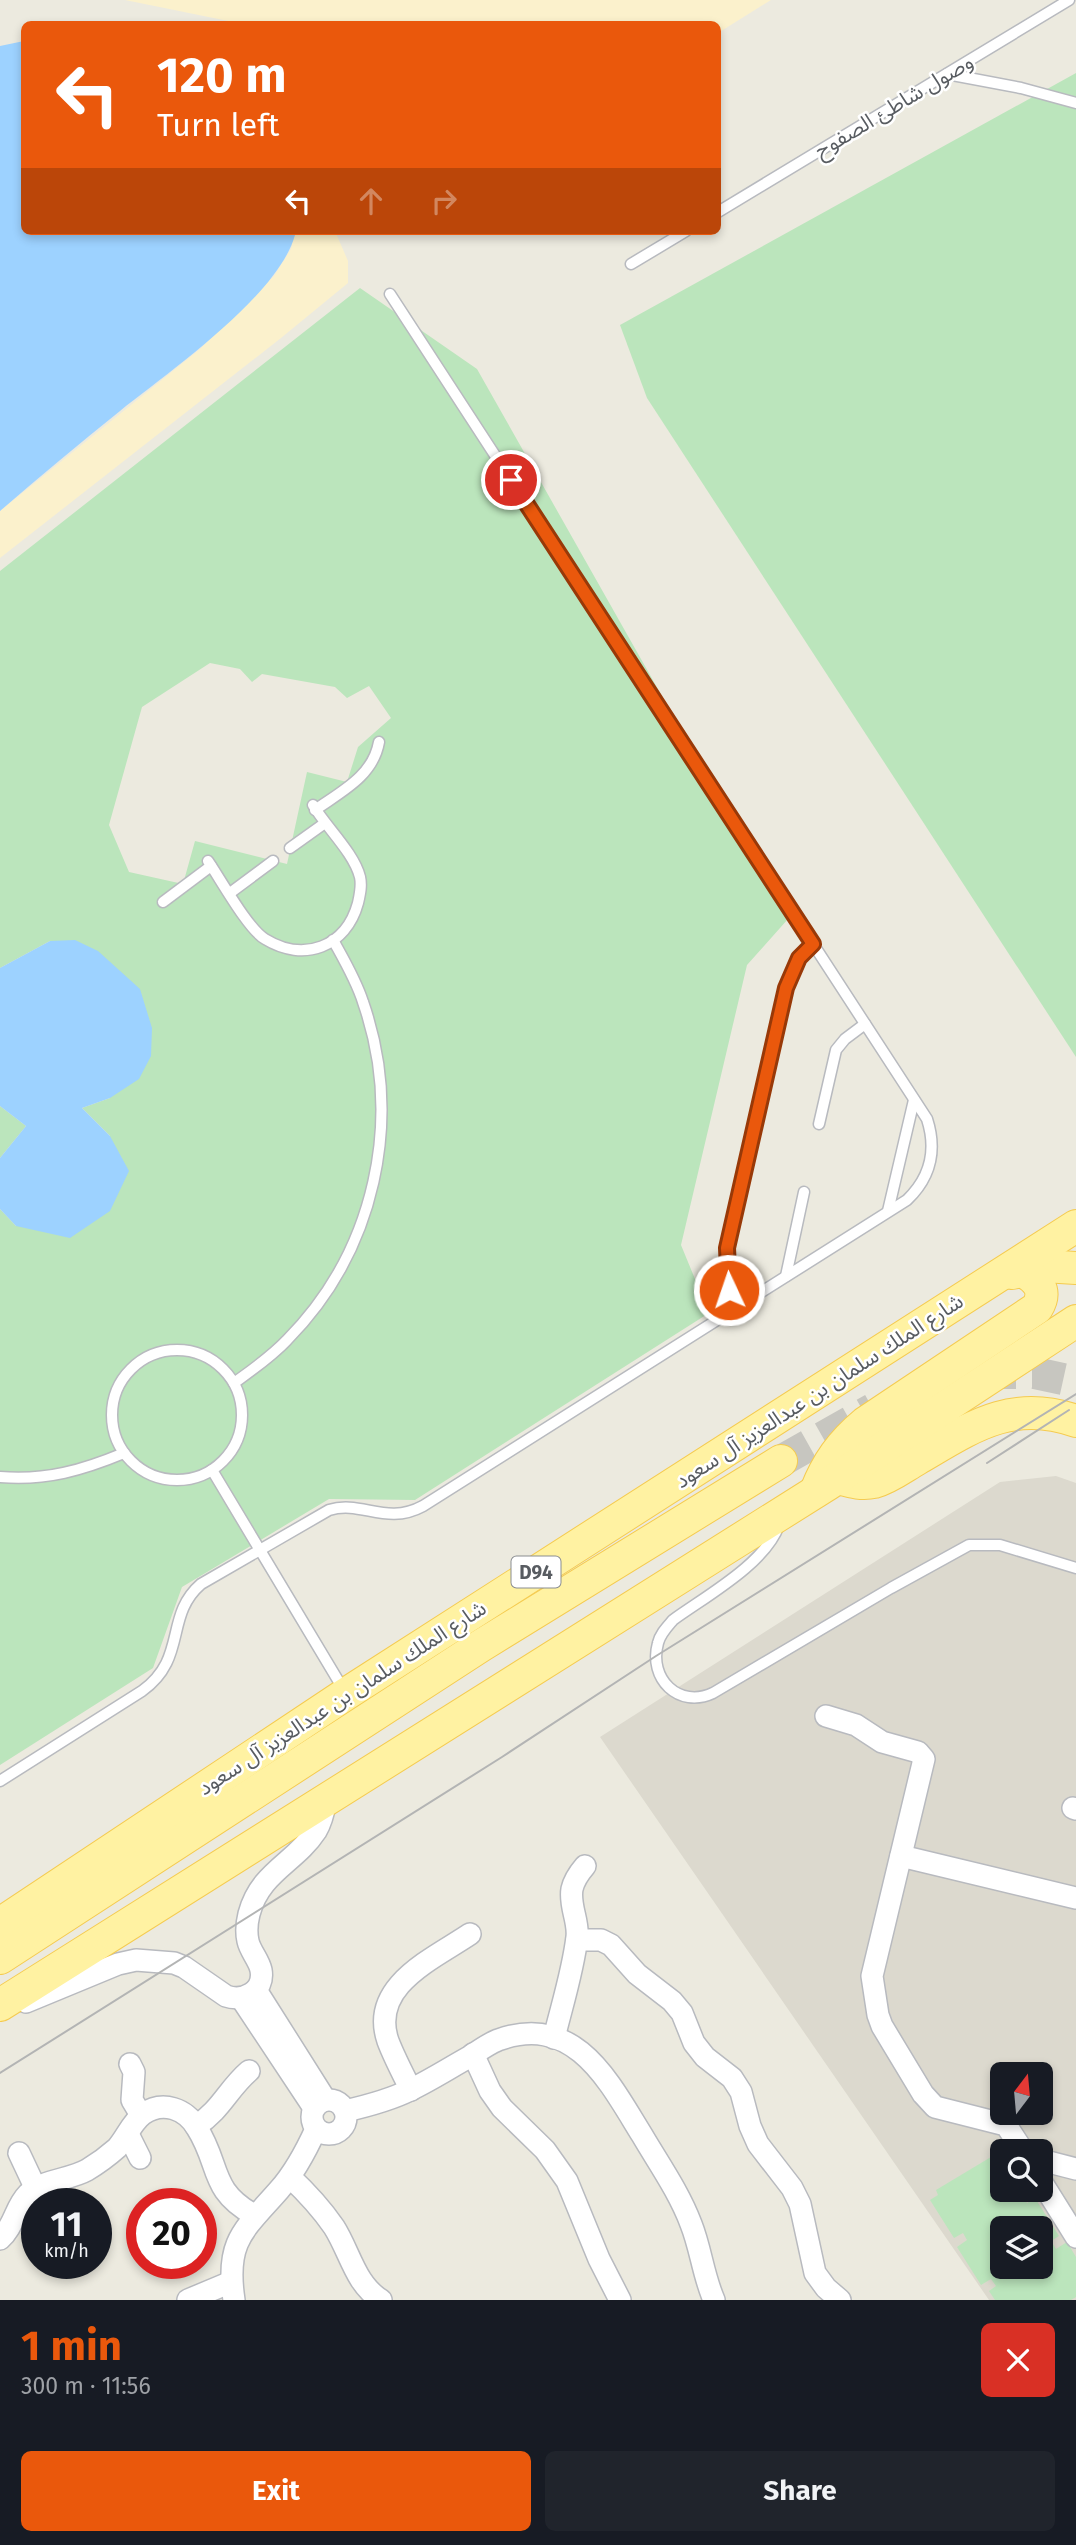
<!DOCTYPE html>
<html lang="en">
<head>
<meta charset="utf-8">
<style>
  body { margin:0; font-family:"Fira Sans","Noto Sans Arabic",sans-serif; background:#20242c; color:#f1f3f6; height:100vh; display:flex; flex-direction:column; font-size:26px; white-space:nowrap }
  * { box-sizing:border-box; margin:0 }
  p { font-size:23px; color:#9ea1a6 }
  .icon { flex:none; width:38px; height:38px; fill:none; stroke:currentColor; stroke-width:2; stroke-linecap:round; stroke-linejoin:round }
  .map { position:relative; height:2300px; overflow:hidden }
  .panel { display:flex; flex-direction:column; background:#171b24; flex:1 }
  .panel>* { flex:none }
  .banner { position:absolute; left:21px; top:21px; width:700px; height:214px; border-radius:10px; box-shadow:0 4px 10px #0003; background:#ea580c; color:#fff; overflow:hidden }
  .needle { width:46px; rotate:16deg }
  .buttons { position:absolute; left:990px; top:2062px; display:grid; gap:14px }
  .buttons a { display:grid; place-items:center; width:63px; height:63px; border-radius:10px; background:#171b24; box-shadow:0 4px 10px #0003; font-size:35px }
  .speed { position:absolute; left:21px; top:2188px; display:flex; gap:14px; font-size:35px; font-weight:700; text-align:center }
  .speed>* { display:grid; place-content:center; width:91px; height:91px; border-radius:50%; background:#171b24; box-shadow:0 4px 10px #0003; line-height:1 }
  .speed small { font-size:18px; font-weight:400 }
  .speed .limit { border:10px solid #d22; background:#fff; color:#111 }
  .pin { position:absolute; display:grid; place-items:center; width:60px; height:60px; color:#fff; margin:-30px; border:4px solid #fff; border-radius:50%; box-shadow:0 2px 7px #0007 }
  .me { position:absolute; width:77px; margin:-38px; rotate:357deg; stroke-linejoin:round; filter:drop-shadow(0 0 5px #0008) }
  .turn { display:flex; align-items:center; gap:24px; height:147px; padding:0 21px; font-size:32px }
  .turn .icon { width:91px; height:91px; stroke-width:2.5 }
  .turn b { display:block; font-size:49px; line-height:60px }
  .lanes { display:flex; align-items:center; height:66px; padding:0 21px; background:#0003; justify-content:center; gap:35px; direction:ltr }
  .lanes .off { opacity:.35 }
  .round { display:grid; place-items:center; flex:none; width:74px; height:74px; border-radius:10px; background:#20242c }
  .head { display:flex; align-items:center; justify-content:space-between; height:119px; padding:0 21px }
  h1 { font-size:42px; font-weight:700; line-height:52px; color:#ea580c }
  .button { display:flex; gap:14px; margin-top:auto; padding:14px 21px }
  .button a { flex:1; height:80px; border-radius:10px; background:#ea580c; color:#fff; font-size:28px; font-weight:700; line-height:80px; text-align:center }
  .button a+a { background:#20242c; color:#f1f3f6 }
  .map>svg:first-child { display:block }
  .education { fill:#dcd9ce; fill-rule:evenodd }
  .green { fill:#bbe5bc; fill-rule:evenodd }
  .sand { fill:#fbf1cc }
  .water { fill:#9dd2ff }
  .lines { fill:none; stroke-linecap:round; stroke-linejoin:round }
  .primary-tunnel { stroke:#c7c6c0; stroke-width:32; stroke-dasharray:32 16; stroke-linecap:butt }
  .lane-casing { stroke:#b8babf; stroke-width:13 }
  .street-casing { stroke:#b8babf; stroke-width:24 }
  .primary-casing { stroke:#f5cb50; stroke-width:34 }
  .lane { stroke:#fff; stroke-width:10 }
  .street { stroke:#fff; stroke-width:21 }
  .primary { stroke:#fff2a2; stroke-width:32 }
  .tram { stroke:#b3b4b4; stroke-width:2 }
  .route-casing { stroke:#983908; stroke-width:18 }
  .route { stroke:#ea580c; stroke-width:12 }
  .labels { text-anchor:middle; stroke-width:5; stroke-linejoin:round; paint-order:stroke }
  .shield { fill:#fff; stroke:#8a8d90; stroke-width:2 }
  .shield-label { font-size:19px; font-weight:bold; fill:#585c61 }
  .street-label { font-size:21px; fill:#585c61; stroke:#fff }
</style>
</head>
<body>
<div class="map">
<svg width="1076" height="2300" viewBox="0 0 1076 2300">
  <rect width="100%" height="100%" fill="#eceadf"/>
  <path class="education" d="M 1056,1476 L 1076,1483 L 1076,2300 L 989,2300 L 600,1737 L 1000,1482 ZM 1003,2074 L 1041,2074 L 1041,2112 L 1003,2112 ZM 1003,2151 L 1041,2151 L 1041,2189 L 1003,2189 ZM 1003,2228 L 1041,2228 L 1041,2266 L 1003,2266 Z"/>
  <g class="green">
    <path d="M 1076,73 L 1076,1057 L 647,398 L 620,325 Z"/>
    <path d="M 360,288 L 477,369 L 788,919 L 747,965 L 681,1245 L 709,1313 L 415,1500 L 329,1499 L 182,1587 L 153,1668 L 0,1765 L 0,1209 L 16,1226 L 110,1136 L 82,1108 L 110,1098 L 50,941 L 0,968 L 0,571 ZM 210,663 L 240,669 L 252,682 L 262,674 L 335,687 L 347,698 L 369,686 L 391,718 L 358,747 L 347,782 L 307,772 L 287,864 L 195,841 L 183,884 L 129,872 L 109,825 L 142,707 Z"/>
    <path d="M 0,1106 L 26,1126 L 0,1158 Z"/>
    <path d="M 996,2154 L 998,2157 L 1003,2155 L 1003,2189 L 1032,2189 L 1023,2196 L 1027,2203 L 1035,2198 L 1059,2236 L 1051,2241 L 1056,2249 L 1067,2242 L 1076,2257 L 1076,2297 L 1071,2300 L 995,2300 L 989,2291 L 996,2286 L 991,2279 L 981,2285 L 957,2247 L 967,2240 L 963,2233 L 954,2238 L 930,2200 L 938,2195 L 936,2190 ZM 1003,2228 L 1041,2228 L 1041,2266 L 1003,2266 Z"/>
  </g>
  <g class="sand">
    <path d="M 125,0 L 771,0 L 718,33 L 718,24 L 243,24 Z"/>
    <path d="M 295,231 L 335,231 L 348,261 L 348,283 L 281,338 L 0,558 L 0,511 L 200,349 L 274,276 L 291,249 Z"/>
  </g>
  <g class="water">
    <path d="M 24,41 L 24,231 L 295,231 L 295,235 C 278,296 170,371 120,411 C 79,444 39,477 0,511 L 0,46 Z"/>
    <path d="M 75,940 L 98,951 L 140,989 L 152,1028 L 151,1056 L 139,1079 L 110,1098 L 82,1108 L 110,1136 L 129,1171 L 110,1211 L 70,1238 L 16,1226 L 0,1209 L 0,1158 L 26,1126 L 0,1106 L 0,968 L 50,941 Z"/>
  </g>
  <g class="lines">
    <g class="primary-tunnel">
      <path d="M 984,1373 L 1035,1373 L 1076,1382"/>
      <path d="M 781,1461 L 873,1409"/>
    </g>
    <defs>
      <g id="lane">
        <path d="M 947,74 L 1021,88 L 1076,103"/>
        <path d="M 718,212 L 1069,0"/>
        <path d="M 631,264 L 686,231"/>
        <path d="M 315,810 C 342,791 373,776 379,742"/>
        <path d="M 290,848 L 325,823"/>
        <path d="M 208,861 C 221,880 248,929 265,939 C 304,963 346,947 358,903 C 360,894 362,886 360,877 C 354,853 326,827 313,805"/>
        <path d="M 230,893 L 273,861"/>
        <path d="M 163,902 L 211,866"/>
        <path d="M 819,1124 L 836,1050 L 845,1039 L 865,1024"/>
        <path d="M 888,1211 L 914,1100"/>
        <path d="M 786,1276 L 804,1192"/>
        <path d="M 734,1309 L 728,1290 L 727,1248 L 789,977 L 799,958 L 813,944"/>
        <circle cx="177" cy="1415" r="65"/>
        <path d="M 234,1383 C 252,1370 271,1357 287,1340 C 375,1251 404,1120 363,1002 C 356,980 344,960 333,940"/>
        <path d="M 212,1470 L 345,1692"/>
        <path d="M 0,1477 C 46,1481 83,1470 124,1453"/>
        <path d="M 779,1525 C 765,1564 706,1596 673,1620 C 667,1627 660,1634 658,1643 C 648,1679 679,1709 713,1693 L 891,1588 L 969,1545 L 1000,1545 L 1076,1568"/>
        <path d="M 0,1781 L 142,1691 C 188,1658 164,1616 201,1584 L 329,1510 C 362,1500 386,1526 423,1506 L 907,1200 C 931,1177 937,1150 927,1119 L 390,294"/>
      </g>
      <g id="street">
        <path d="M 826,1716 L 856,1725 L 882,1742 L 918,1752 L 924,1759 L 872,1976 L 878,2015 L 882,2026 L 923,2094 L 935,2107 L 1006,2125 L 1023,2151"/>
        <path d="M 1073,1808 L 1076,1809"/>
        <path d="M 901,1856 L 1076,1898"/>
        <path d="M 577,1940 L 601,1940 L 611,1945 L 637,1974 L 672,2001 L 682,2013 L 694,2043 L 705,2057 L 732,2078 L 741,2092 L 750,2126 L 758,2144 L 792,2188 L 800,2204 L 815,2273 L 826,2288 L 840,2300"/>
        <path d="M 256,1990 L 323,2096"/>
        <path d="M 241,1998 L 314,2108"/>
        <path d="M 26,2002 L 118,1964 L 136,1960 L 174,1963 L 184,1967 L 226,1996 C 243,2002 265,1992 261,1970 C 259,1960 250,1951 248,1941 C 246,1932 247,1922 249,1914 C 260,1872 295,1863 316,1831 C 322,1821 324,1811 326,1800"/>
        <path d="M 554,2038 C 562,2005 573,1971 577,1937 C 579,1921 569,1906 572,1889 C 574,1880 579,1873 585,1866"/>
        <path d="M 473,2054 L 490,2091 L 502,2108 L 545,2150 L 567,2181 L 599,2259 L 620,2300"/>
        <path d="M 130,2064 L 134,2072 L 132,2100 L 141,2115"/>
        <path d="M 411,2090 C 403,2074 394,2057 388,2041 C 369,1986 433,1959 470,1934"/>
        <circle cx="329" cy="2117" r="17"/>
        <path d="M 345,2111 C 367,2106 390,2100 410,2090 C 431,2080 451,2067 471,2056 C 480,2050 488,2044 498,2040 C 575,2012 609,2082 642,2135 C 659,2164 679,2192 691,2224 C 701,2249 703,2275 714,2300"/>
        <path d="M 196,2126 C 221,2110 228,2089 249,2071"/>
        <path d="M 128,2134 L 140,2158"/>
        <path d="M 19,2153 L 35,2187"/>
        <path d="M 1041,2160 L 1076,2169"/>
        <path d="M 290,2177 C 306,2192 321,2208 334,2227 C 350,2252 355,2284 381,2300"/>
        <path d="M 1041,2181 L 1076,2237"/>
        <path d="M 0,2239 C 14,2227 15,2207 28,2194 C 42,2180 69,2180 87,2170 C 97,2164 108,2156 117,2148 C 126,2138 132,2122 143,2114 C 163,2100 186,2109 197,2128 C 221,2166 209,2190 254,2215"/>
        <path d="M 188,2300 L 231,2282"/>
        <path d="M 234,2300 C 225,2241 244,2230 279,2190 C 295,2172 306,2151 316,2129"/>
      </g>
      <g id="primary">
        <path d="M 1012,1273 L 1044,1266 L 1076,1268"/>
        <path d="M 837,1478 C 849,1481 861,1485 874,1482 C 889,1478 903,1467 917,1459 C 970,1428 1011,1398 1076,1421"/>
        <path d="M 816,1491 C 827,1463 841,1443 865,1423 L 1037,1308 C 1048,1290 1037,1278 1020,1270"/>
        <path d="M 0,1924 L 346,1694 L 1076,1226"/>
        <path d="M 0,1958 L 482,1645 L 781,1461"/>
        <path d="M 0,2005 L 828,1484 L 1076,1321"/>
      </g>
    </defs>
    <use href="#lane" class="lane-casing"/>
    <use href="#street" class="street-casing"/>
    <use href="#primary" class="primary-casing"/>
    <use href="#lane" class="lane"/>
    <use href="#street" class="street"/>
    <use href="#primary" class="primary"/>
    <g class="tram">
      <path d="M 987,1463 L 1069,1410"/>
      <path d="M 0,2073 L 502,1757 L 656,1656 L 1076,1394"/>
    </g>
  </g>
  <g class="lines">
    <defs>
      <path id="route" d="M 511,480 L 813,944 L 799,958 L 786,988 L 727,1248 L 729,1290"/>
    </defs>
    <use href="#route" class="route-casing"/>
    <use href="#route" class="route"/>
  </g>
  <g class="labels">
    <rect class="shield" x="511.5" y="1556.5" width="49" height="31" rx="5"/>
    <g class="shield-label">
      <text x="536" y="1579">D94</text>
    </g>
    <g class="street-label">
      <text transform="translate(894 106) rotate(-31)" y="7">وصول شاطئ الصفوح</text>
      <text transform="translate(819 1391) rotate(-33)" y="7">شارع الملك سلمان بن عبدالعزيز آل سعود</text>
      <text transform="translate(342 1698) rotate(-33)" y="7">شارع الملك سلمان بن عبدالعزيز آل سعود</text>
    </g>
  </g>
</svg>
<div class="buttons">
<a><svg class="needle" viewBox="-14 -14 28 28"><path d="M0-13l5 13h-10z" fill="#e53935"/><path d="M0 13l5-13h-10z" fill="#9ea1a6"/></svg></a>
<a><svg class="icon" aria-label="search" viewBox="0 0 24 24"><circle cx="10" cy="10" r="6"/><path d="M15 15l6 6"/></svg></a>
<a><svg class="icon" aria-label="layers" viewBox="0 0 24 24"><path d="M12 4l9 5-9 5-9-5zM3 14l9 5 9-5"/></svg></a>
</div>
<div class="speed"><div>11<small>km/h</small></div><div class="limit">20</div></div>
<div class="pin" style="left:511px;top:480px;background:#d93025"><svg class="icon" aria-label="arrive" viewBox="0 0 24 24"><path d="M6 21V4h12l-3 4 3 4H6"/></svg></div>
<svg class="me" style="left:729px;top:1290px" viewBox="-20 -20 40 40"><circle r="17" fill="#ea580c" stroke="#fff" stroke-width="3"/><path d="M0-11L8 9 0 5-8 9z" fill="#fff"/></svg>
<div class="banner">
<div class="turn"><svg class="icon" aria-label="left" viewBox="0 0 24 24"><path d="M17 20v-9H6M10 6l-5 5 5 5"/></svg><div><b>120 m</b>Turn left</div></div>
<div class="lanes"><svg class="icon" aria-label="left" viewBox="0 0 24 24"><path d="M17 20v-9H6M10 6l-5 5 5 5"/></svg><svg class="icon off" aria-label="ahead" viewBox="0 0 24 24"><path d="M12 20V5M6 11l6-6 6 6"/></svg><svg class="icon off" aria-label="right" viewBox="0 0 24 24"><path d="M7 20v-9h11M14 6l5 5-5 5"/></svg></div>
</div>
</div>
<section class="panel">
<div class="head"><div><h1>1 min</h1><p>300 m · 11:56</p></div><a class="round" style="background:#d93025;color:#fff"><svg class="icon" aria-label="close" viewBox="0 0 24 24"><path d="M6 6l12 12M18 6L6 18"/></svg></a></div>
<div class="button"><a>Exit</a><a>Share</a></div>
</section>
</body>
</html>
